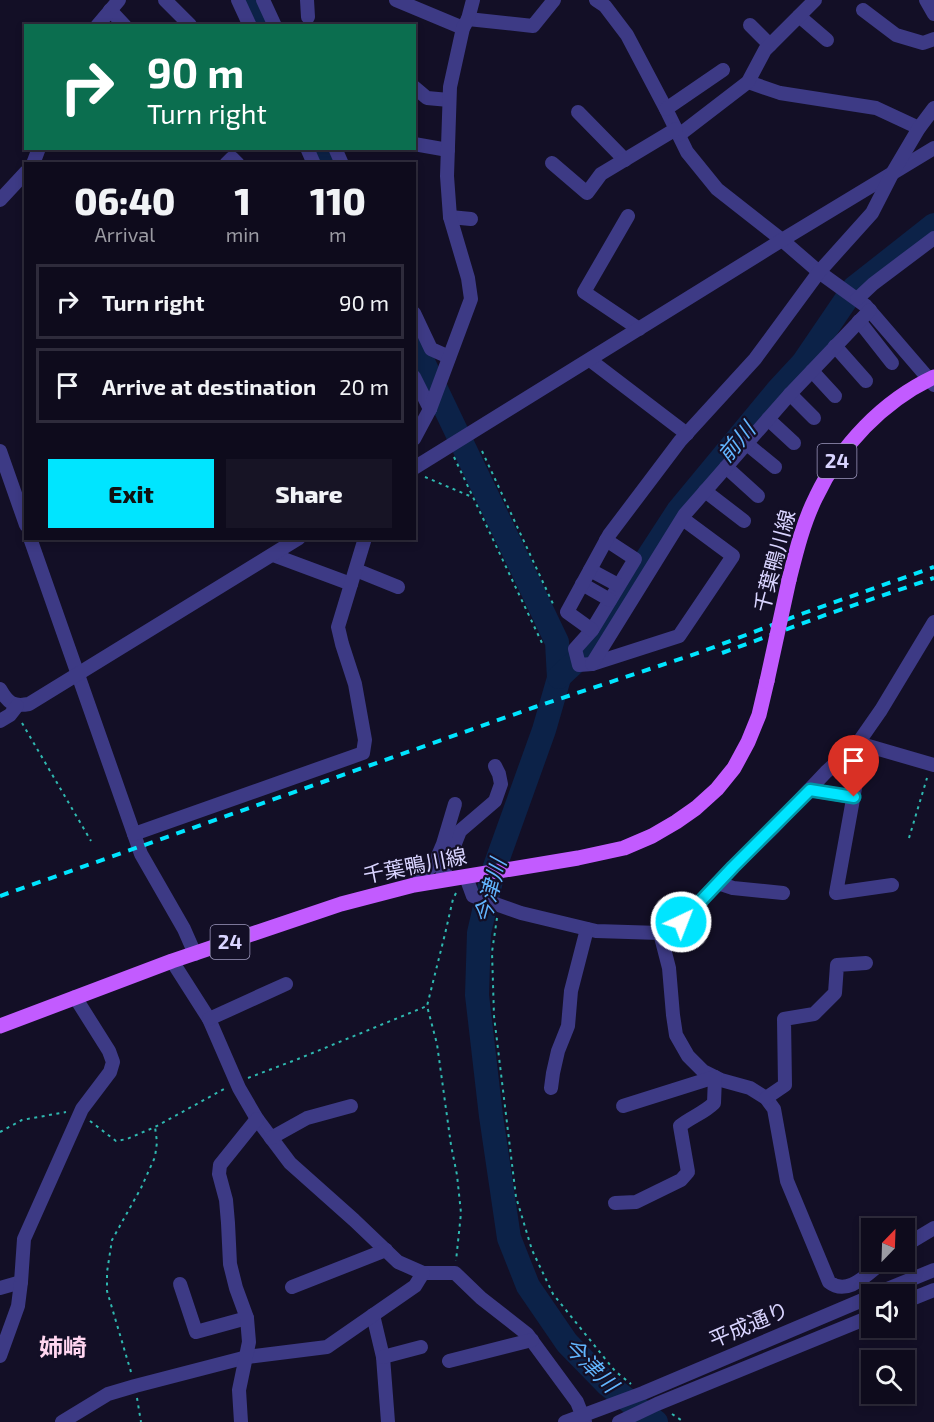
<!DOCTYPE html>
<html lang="en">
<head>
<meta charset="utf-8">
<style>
  body { margin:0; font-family:"Exo 2","Noto Sans JP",sans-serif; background:#171425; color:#f1f3f6; height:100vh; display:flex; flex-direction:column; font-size:22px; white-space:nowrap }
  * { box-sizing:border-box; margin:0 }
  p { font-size:20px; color:#9b9ba3 }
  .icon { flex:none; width:33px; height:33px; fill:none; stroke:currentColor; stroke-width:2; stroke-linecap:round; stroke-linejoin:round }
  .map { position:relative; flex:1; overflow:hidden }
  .side { position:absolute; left:24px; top:162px; width:392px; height:378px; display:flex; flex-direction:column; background:#0e0b1c; border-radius:0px; box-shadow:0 3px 9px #0003,0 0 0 2px #2e2b3b }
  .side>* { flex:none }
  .hud { position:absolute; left:24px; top:24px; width:392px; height:126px; border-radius:0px; box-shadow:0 3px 9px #0003,0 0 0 2px #2e2b3b; background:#0b6e4f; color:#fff; overflow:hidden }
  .needle { width:39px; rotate:23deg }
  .tools { position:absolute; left:861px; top:1218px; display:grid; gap:12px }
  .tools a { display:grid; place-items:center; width:54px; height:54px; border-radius:0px; background:#0e0b1c; box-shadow:0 3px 9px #0003,0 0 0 2px #2e2b3b; font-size:30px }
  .pin { position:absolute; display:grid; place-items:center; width:51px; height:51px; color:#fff; margin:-62px -26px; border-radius:50% 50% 50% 0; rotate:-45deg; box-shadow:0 0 6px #0007 }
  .pin .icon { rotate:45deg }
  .me { position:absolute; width:66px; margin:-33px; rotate:43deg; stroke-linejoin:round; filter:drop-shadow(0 0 4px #0008) }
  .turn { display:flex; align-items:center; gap:21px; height:126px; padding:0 24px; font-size:27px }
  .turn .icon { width:78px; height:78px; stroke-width:2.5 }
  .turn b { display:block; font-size:42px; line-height:51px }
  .eta { display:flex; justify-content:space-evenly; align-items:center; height:102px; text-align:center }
  .eta b { font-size:36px; font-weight:800; line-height:42px }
  .primary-button { display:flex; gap:12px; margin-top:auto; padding:12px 24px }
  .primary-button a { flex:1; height:69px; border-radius:0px; background:#00e5ff; color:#111; font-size:24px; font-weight:800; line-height:69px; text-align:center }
  .primary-button a+a { background:#171425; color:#f1f3f6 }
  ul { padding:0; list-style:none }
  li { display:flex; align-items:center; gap:18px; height:75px; margin:0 12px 9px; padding:0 12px; border:3px solid #2e2b3b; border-radius:0px }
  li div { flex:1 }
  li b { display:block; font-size:22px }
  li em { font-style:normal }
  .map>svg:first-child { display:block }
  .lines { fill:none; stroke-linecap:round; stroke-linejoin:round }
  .river { stroke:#0c2248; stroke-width:24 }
  .path { stroke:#2fb8b0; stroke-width:2; stroke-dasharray:3 4.5; stroke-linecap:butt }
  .minor { stroke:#3d3a85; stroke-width:14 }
  .major { stroke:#c25bff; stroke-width:15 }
  .rail { stroke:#00e5ff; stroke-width:4; stroke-dasharray:9 8; stroke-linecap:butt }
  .major-bridge { stroke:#c25bff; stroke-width:15 }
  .route-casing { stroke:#0095a6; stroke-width:15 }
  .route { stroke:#00e5ff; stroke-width:10 }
  .labels { text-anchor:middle; stroke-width:4.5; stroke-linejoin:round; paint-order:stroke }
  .shield { fill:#130f26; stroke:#9e99be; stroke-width:1.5 }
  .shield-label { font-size:20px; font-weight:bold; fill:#d9d4ff }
  .street-label { font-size:21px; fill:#d9d4ff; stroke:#130f26 }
  .water-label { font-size:22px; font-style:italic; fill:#62b6ff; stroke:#130f26 }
  .quarter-label { font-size:24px; font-weight:bold; fill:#ffd6f0; stroke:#130f26 }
</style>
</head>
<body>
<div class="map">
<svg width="934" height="1422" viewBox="0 0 934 1422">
  <rect width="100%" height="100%" fill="#130f26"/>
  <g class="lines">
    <g class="river">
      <path d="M 249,0 L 262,26"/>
      <path d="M 321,148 L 328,164"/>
      <path d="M 414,343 L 557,642 L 559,678 L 544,730 L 493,872 L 479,933 L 477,995 L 491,1116 L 509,1238 L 528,1286 L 567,1343 L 608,1385 L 656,1422"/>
      <path d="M 559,677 L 587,651 L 678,511 L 778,390 L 803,363 L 854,288 L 934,225"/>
    </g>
    <g class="path">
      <path d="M 482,451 L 554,606"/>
      <path d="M 454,457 L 542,643"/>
      <path d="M 425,477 L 472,497"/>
      <path d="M 22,723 L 91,841"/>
      <path d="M 909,838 L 927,778"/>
      <path d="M 456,893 L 453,899 L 445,934 L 427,1006 L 437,1044 L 451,1145 L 457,1175 L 461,1213 L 456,1261"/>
      <path d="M 497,918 L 492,952 L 494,1016 L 516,1197 L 532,1250 L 553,1294 L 615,1371 L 631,1384"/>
      <path d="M 248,1078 L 298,1059 L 427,1006"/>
      <path d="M 90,1121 L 116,1141 L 127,1139 L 155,1127 L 224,1089"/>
      <path d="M 0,1132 L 22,1120 L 66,1112"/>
      <path d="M 131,1372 L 107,1291 L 107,1272 L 112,1240 L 141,1188 L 155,1157 L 157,1142 L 155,1127"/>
      <path d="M 137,1398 L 141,1422"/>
      <path d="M 672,1414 L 684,1422"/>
    </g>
    <g class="minor">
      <path d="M 165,0 L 190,25"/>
      <path d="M 238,0 L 250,26"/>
      <path d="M 263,0 L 275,26"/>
      <path d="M 307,0 L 308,17"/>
      <path d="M 396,0 L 463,28"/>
      <path d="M 596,0 L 605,6 L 627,35 L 666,109 L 687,152 L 717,189 L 782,240 L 819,272 L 866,306 L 934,385"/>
      <path d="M 926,0 L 934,14"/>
      <path d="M 110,10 L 125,26"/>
      <path d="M 863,10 L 896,35 L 923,43 L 934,39"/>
      <path d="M 799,16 L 827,40"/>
      <path d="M 468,19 L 533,26 L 554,0"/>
      <path d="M 750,25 L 770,45"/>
      <path d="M 97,26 L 119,0"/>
      <path d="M 748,82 L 780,93 L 876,108 L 919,128"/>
      <path d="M 414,87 L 427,98 L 449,100"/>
      <path d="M 666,109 L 723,70"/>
      <path d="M 578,112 L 625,160"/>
      <path d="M 679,135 L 748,82 L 765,50 L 815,0"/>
      <path d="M 414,144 L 448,150"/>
      <path d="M 307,148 L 314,164"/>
      <path d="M 335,148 L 342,164"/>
      <path d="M 552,163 L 587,193 L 601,174 L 676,129"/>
      <path d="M 33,164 L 39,148"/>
      <path d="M 226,164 L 232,158 L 238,164"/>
      <path d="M 0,200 L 26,172"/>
      <path d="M 628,216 L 584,292 L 639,329"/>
      <path d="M 450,217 L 471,219"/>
      <path d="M 857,299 L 873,284 L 934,238"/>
      <path d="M 414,313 L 431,349 L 449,357"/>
      <path d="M 859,321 L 892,363"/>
      <path d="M 835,346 L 866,381"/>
      <path d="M 590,360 L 687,434"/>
      <path d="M 812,371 L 835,396"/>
      <path d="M 414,377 L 430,409"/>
      <path d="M 790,394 L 814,418"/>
      <path d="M 768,419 L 794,443"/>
      <path d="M 414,439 L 430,409 L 471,299 L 468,278 L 450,217 L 447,176 L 450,87 L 463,28 L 468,19 L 473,0"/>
      <path d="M 747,444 L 775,467"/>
      <path d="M 0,451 L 26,525"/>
      <path d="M 726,467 L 758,496"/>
      <path d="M 414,468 L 782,240 L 934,148"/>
      <path d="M 705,491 L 744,521"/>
      <path d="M 30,538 L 141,854 L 184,929 L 195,954"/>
      <path d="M 606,540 L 635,559 L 592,630 L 575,649 L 579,665 L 592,664 L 679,636 L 733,556 L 683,519"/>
      <path d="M 273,555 L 351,584"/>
      <path d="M 356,570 L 398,587"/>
      <path d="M 590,570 L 618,585"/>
      <path d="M 582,584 L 610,600"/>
      <path d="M 592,630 L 567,612 L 609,535 L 680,441 L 755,359 L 819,272 L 872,213 L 893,172 L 919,128 L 934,108"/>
      <path d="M 592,664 L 685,514 L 790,394 L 870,310"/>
      <path d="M 0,689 C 8,703 13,707 29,704 L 299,538"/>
      <path d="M 0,721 L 10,715 L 17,706"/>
      <path d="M 858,743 L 934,765"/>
      <path d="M 863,744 L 836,893 L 892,885"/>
      <path d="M 810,790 L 853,797"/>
      <path d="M 134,834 L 363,753 L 365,740 L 355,684 L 342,644 L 338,627 L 365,538"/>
      <path d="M 466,877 L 473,896 L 521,913 L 596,931 L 660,933 L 681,922 L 733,867 L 774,827 L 826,772 L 858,743 L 881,710 L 934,622"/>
      <path d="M 441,879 L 460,831 L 495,801 L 501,784 L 499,774 L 495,766"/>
      <path d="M 718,883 L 733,888 L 783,893"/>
      <path d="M 414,885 L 421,874 L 434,865 L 443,844 L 455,804"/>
      <path d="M 660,933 L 669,968 L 673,1015 L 676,1035 L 688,1056 L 703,1071 L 721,1080 L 750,1088 L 766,1098 L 774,1109 L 787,1181 L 829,1282 C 848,1297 868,1273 883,1262"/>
      <path d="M 172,961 L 209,1019 L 239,1088 L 257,1119 L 290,1163 L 354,1220 L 398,1262 L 423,1273 L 455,1273 L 481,1298 L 527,1334 L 577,1402 L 585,1422"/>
      <path d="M 209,1019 L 286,984"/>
      <path d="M 551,1088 L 553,1073 L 558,1051 L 568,1026 L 571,991 L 587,929"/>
      <path d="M 766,1098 L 785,1085 L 784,1019 L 814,1014 L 835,993 L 837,965 L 866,963"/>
      <path d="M 271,1138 L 307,1118 L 351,1106"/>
      <path d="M 615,1203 L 636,1202 L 681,1180 L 688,1172 L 680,1126 C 691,1117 704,1113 714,1103 L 715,1077 L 623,1106"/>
      <path d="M 904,1246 L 934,1228"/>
      <path d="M 180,1284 L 196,1332 L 247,1318"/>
      <path d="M 292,1287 L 386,1250"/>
      <path d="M 0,1288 L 21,1282"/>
      <path d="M 875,1294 L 934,1270"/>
      <path d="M 904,1302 L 934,1290"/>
      <path d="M 373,1315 L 383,1357 L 388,1422"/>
      <path d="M 0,1356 L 18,1306 L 21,1282 L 24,1239 L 82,1109 L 110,1072 L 113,1062 L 109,1051 L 75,997"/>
      <path d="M 383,1357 L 421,1347"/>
      <path d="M 449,1361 L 532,1340"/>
      <path d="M 62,1422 L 108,1394 L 135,1386 L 247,1357 L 327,1347 L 415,1286 L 423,1273"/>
      <path d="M 241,1422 L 239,1390 L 249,1342 L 247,1318 L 236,1288 L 230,1264 L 228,1223 L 226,1200 L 219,1174 L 220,1165 L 257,1119"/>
      <path d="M 565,1422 L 643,1393 L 872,1296"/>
      <path d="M 619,1422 L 657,1404 L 872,1316"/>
    </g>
    <g class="major">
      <path d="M 789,580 C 796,552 803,523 816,497 C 840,446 883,401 934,377"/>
      <path d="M 0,1026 L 172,961 L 341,904 L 414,885 L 578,858 L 624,848 L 652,836 L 676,822 L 696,808 L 717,789 L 734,768 L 748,742 L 759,715 L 767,681"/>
    </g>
    <g class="rail">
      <path d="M 722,653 L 828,614 L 934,578"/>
      <path d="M 0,896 L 535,707 L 701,652 L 804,613 L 934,567"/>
    </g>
    <path class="major-bridge" d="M 767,681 L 789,580"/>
  </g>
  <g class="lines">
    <defs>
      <path id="route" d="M 681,922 L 733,867 L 810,790 L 854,797"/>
    </defs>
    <use href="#route" class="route-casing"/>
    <use href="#route" class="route"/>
  </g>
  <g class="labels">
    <g class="shield">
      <rect x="817.5" y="444" width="39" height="34" rx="4.5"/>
      <rect x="210.5" y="925" width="39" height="34" rx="4.5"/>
    </g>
    <g class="shield-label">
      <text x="837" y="468">24</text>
      <text x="230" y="949">24</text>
    </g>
    <g class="street-label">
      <text transform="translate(775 561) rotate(-75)" y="7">千葉鴨川線</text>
      <text transform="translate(415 866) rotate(-11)" y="7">千葉鴨川線</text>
      <text transform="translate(749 1325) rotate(-23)" y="7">平成通り</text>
    </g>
    <g class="water-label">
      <text transform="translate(736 442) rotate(-50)" y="8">前川</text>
      <text transform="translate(490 891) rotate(-75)" y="8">今津川</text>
      <text transform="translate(591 1365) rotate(45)" y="8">今津川</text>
    </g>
    <g class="quarter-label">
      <text x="63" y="1356">姉崎</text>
    </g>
  </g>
</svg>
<div class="tools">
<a><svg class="needle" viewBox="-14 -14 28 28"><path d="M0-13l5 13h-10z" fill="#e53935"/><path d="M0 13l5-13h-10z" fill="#9b9ba3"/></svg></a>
<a><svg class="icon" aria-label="sound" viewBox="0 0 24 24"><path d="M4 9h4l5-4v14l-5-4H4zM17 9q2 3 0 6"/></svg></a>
<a><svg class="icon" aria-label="search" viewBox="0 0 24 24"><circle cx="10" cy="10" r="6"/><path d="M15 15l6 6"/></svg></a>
</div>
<div class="pin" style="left:854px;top:797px;background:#d93025"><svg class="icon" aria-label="arrive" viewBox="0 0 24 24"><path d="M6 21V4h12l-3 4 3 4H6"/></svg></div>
<svg class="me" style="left:681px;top:922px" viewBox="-20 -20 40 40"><circle r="17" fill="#00e5ff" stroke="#fff" stroke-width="3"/><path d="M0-11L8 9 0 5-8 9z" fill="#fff"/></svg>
<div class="hud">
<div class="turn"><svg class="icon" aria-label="right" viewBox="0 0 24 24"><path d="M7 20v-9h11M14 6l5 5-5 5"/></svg><div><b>90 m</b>Turn right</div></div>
</div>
<section class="side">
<div class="eta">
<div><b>06:40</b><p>Arrival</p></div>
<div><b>1</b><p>min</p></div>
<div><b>110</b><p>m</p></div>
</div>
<ul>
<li><svg class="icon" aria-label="right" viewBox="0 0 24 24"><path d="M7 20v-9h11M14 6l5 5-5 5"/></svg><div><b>Turn right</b></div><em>90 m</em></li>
<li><svg class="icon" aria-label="arrive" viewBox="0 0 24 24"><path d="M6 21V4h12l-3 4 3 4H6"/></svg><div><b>Arrive at destination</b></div><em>20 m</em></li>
</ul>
<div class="primary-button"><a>Exit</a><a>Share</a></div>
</section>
</div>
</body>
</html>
